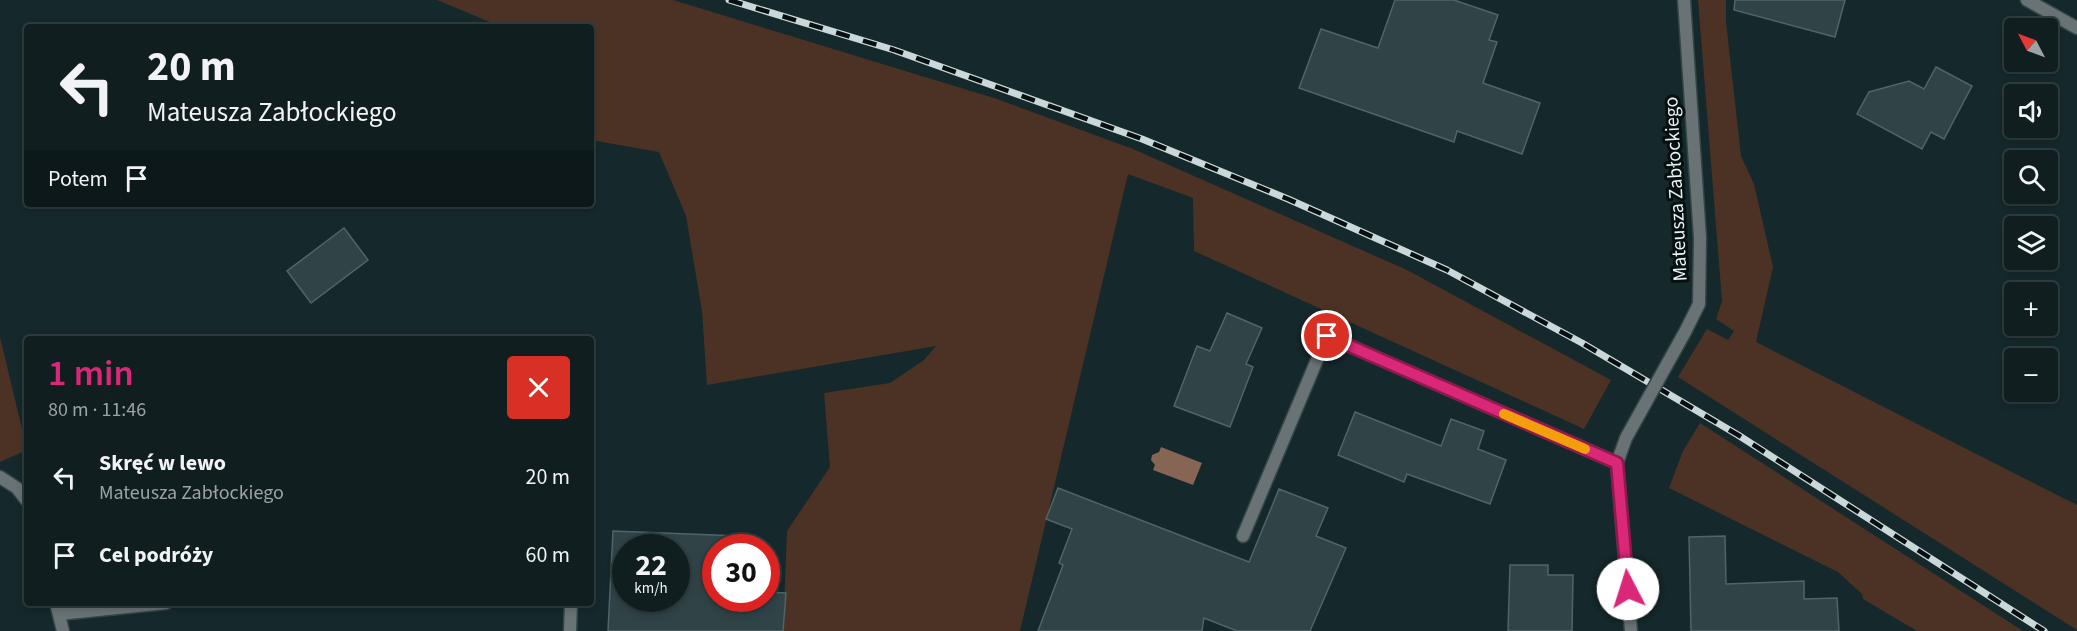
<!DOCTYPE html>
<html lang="pl">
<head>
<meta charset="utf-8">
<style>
  body { margin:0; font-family:"Source Sans 3",sans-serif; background:#1e2b2d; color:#f1f3f6; height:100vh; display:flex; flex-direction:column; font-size:22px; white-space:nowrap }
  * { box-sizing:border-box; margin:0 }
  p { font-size:20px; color:#9ca2a5 }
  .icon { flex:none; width:33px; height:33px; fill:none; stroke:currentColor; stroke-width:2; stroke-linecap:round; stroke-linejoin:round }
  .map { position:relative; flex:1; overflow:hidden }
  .drawer { position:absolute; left:24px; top:336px; width:570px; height:270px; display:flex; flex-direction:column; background:#101e20; border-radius:6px; box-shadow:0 3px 9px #0003,0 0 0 2px #303c3e }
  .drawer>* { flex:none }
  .guide { position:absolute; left:24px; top:24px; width:570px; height:183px; border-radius:6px; box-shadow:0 3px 9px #0003,0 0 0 2px #303c3e; background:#101e20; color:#f1f3f6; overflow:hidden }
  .needle { width:39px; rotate:311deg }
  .controls { position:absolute; left:2004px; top:18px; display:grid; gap:12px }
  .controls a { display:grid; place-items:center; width:54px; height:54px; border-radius:6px; background:#101e20; box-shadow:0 3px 9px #0003,0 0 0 2px #303c3e; font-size:30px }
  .speed { position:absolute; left:612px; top:534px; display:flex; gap:12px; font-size:30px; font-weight:700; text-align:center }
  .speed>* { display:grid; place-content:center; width:78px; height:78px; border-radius:50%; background:#101e20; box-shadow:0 3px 9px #0003,0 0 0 2px #303c3e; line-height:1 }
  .speed small { font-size:15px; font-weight:400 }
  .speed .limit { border:9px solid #d22; background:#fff; color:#111 }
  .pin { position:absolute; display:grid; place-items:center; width:51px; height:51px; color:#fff; margin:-26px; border:3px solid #fff; border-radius:50%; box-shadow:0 2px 6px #0007 }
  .me { position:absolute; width:66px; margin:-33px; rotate:355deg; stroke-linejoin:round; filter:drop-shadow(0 0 4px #0008) }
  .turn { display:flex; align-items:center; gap:21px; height:126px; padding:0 24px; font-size:27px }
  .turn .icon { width:78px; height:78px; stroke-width:2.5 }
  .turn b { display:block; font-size:42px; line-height:51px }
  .then { display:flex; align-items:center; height:57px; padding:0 24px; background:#0003; gap:12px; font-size:22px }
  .round { display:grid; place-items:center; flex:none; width:63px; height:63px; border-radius:6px; background:#1e2b2d }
  .head { display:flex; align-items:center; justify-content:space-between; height:102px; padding:0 24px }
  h1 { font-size:36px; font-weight:600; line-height:45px; color:#db2777 }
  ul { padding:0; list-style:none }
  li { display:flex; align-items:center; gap:18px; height:78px; padding:0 24px }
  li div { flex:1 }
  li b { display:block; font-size:22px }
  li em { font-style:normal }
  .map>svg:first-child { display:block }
  .green { fill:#4c3224 }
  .water { fill:#876554 }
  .building { fill:#304346; stroke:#506568; stroke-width:1.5; fill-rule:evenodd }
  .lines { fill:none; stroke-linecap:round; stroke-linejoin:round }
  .lane-casing { stroke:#334547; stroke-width:15 }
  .street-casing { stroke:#334547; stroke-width:15 }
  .lane { stroke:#697274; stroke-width:12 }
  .street { stroke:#697274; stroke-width:12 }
  .rail-casing { stroke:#cbd8d9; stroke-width:7 }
  .rail { stroke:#070f10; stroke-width:4.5; stroke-dasharray:14; stroke-linecap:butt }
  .street-bridge-casing { stroke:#334547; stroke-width:15; stroke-linecap:butt }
  .street-bridge { stroke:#697274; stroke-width:12 }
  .route-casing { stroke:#8e194d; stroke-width:15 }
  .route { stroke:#db2777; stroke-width:10 }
  .slow { stroke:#f59e0b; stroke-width:10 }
  .labels { text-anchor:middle; stroke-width:6; stroke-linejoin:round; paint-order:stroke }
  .street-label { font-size:20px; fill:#e8f4f5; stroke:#070f10 }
</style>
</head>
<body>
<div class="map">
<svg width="2077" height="631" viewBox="0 0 2077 631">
  <rect width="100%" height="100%" fill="#15282b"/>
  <g class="green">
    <path d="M 437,0 L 673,0 L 997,99 L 1133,149 L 1407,270 L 1611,380 L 1584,429 L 1194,251 L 1193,198 L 1128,174 L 1020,631 L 783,631 L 787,531 L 830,467 L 824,393 L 890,383 L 924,360 L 936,346 L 707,385 L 702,311 L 686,216 L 659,152 L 591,140 L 591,27 L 502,27 Z"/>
    <path d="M 1698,0 L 1726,0 L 1726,22 L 1741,156 L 1754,184 L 1773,267 L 1756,342 L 2077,505 L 2077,630 L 1678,377 L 1707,329 L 1728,340 L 1734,331 L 1716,319 L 1722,301 Z"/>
    <path d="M 0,337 L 27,450 L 0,462 Z"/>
    <path d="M 1700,423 L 2023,631 L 1917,631 L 1863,599 L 1862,594 L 1838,572 L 1669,488 L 1683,451 Z"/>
  </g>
  <path class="water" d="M 1161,447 L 1202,463 L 1193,485 L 1153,470 L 1155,465 L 1151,460 L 1152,455 L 1159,452 Z"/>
  <g class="building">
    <path d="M 1395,0 L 1454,0 L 1498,15 L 1489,40 L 1497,42 L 1483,83 L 1540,103 L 1522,154 L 1457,131 L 1454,142 L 1299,88 L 1321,29 L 1378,48 Z"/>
    <path d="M 1735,0 L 1845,0 L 1835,37 L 1734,10 Z"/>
    <path d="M 1936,67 L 1972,86 L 1944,139 L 1931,132 L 1922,149 L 1857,114 L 1869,92 L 1909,81 L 1924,89 Z"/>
    <path d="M 344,228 L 368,260 L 311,303 L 287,271 Z"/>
    <path d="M 1227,313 L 1262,328 L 1246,364 L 1253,367 L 1230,427 L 1174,406 L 1197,346 L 1210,351 Z"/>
    <path d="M 1355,412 L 1441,446 L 1451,419 L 1484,431 L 1478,449 L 1506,460 L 1490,504 L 1407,474 L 1404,482 L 1338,455 Z"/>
    <path d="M 1058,488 L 1249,562 L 1279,489 L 1328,508 L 1316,536 L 1346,548 L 1310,631 L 1237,631 L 1204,618 L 1202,631 L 1038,631 L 1063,565 L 1059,563 L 1072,529 L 1046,519 Z"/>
    <path d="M 613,531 L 739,536 L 738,548 L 716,548 L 716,598 L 766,598 L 766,592 L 786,593 L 783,631 L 608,631 ZM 626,548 L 676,548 L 676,598 L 626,598 Z"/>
    <path d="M 1725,536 L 1726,584 L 1804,581 L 1804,599 L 1837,598 L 1839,631 L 1691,631 L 1689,537 Z"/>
    <path d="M 1510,565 L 1548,565 L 1548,575 L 1573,575 L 1572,631 L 1508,631 Z"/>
  </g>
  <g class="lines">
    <defs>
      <g id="lane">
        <path d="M 1243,536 L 1327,336 L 1617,463"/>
        <path d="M 59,614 L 166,603"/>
        <path d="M 570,631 L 571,603"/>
      </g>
      <g id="street">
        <path d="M 1684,0 L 1700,238 L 1699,304 L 1685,332"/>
        <path d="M 2027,0 L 2077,28"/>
        <path d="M 1626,438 L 1617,463 L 1631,631"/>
        <path d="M 0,477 L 17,488 L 27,501"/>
        <path d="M 56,603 L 63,631"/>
      </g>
    </defs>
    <use href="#lane" class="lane-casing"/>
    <use href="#street" class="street-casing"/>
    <use href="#lane" class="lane"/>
    <use href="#street" class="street"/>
    <defs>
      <path id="rail" d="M 729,0 L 894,50 L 1142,139 L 1288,199 L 1447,270 L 1582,343 L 1738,435 L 2044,631"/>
    </defs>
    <use href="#rail" class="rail-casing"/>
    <use href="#rail" class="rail"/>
    <defs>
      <path id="street-bridge" d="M 1626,438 L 1685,332"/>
    </defs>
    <use href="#street-bridge" class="street-bridge-casing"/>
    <use href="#street-bridge" class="street-bridge"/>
  </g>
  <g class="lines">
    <defs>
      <path id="route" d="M 1327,336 L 1617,463 L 1628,589"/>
    </defs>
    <use href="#route" class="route-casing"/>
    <use href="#route" class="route"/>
    <path class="slow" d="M 1504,414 L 1585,449"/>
  </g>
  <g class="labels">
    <g class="street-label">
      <text transform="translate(1675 189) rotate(-93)" y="7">Mateusza Zabłockiego</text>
    </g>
  </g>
</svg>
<div class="controls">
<a><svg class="needle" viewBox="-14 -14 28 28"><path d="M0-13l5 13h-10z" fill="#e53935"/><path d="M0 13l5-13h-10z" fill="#9ca2a5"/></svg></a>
<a><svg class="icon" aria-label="sound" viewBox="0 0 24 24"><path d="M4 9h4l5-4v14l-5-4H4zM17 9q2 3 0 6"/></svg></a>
<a><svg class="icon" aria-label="search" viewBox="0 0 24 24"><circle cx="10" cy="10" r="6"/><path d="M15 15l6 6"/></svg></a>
<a><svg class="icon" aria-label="layers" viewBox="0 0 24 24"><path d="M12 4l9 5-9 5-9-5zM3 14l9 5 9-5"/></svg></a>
<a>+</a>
<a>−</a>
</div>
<div class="speed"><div>22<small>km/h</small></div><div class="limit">30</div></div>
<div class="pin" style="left:1327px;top:336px;background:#d93025"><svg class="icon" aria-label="arrive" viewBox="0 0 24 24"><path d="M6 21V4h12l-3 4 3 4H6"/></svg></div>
<svg class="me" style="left:1628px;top:589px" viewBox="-20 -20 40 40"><circle r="19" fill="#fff"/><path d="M0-13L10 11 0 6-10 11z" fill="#db2777"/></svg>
<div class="guide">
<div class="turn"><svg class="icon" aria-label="left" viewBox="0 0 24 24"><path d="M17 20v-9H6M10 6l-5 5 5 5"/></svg><div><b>20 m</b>Mateusza Zabłockiego</div></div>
<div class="then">Potem<svg class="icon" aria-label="arrive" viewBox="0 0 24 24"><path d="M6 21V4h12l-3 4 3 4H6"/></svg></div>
</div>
<section class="drawer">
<div class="head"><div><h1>1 min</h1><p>80 m · 11:46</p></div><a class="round" style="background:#d93025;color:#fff"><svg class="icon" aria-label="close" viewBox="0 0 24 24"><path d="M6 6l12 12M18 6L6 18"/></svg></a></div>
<ul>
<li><svg class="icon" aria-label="left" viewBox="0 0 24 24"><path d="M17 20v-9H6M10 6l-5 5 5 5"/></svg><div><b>Skręć w lewo</b><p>Mateusza Zabłockiego</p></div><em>20 m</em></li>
<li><svg class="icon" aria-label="arrive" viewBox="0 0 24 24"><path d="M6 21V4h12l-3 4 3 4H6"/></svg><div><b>Cel podróży</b></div><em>60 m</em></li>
</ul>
</section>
</div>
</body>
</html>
